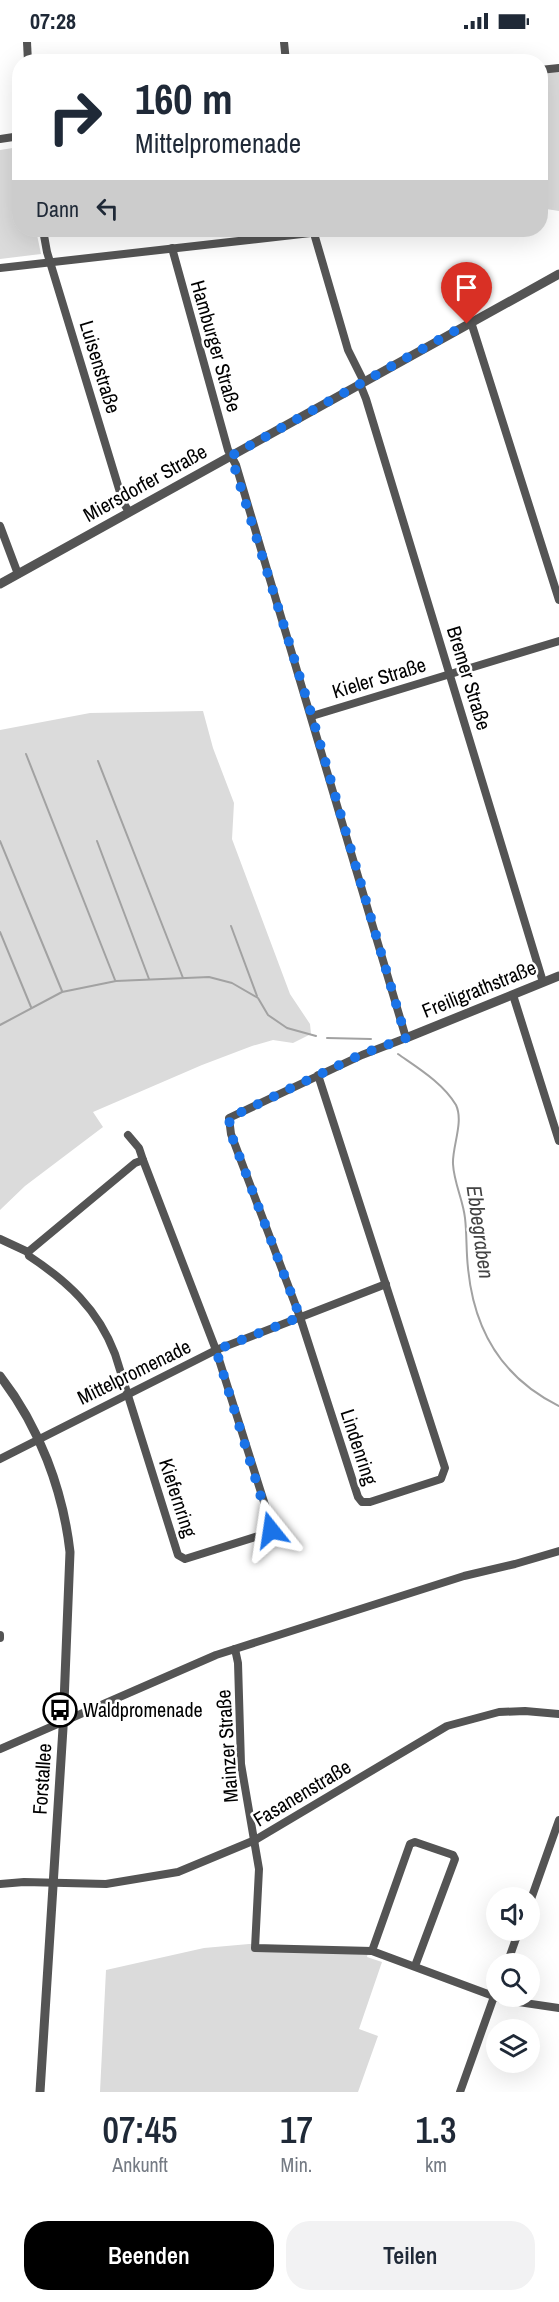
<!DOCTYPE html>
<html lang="de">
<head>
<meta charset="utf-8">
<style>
  body { margin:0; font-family:"Archivo Narrow",sans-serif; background:#f2f2f3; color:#1f2937; height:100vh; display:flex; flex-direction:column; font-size:22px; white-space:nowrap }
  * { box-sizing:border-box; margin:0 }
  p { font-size:20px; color:#747a83 }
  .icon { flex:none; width:33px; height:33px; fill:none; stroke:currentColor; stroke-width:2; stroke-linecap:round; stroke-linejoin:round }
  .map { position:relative; height:2050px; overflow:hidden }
  .details { display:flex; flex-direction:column; background:#fff; flex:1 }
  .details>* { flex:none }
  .guide { position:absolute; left:12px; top:12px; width:536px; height:183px; border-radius:24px; box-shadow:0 6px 24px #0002; background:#fff; color:#1f2937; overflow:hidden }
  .buttons { position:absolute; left:486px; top:1845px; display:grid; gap:12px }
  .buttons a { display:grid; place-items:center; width:54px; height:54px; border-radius:50%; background:#fff; box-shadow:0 6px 24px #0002; font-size:30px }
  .pin { position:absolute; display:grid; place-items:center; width:51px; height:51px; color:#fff; margin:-62px -26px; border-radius:50% 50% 50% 0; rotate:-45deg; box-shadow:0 0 6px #0007 }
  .pin .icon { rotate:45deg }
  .me { position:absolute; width:66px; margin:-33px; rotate:345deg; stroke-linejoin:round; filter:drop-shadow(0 0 4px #0008) }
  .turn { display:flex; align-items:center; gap:21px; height:126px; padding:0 24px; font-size:27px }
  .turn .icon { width:78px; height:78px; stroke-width:2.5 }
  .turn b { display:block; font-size:42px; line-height:51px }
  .then { display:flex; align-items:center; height:57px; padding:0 24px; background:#0003; gap:12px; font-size:22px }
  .eta { display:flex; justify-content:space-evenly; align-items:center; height:102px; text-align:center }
  .eta b { font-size:36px; font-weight:600; line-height:42px }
  .cta { display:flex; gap:12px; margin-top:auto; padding:12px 24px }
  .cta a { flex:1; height:69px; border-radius:24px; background:#000; color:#fff; font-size:24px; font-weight:600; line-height:69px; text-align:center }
  .cta a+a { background:#f2f2f3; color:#1f2937 }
  .status { display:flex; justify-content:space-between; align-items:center; height:42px; padding:0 30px; background:#fff; direction:ltr }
  .status svg { height:16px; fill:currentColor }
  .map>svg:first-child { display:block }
  .green { fill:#dbdbdb }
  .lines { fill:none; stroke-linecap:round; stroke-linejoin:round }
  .stream { stroke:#a2a2a2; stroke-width:2 }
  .minor { stroke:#545454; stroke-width:8 }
  .tertiary { stroke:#545454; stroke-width:9 }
  .route { stroke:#1a73e8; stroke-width:10; stroke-dasharray:0 18 }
  .labels { text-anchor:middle; stroke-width:5; stroke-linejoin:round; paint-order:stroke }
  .street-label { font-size:20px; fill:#000; stroke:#fff }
  .poi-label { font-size:20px; fill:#000; stroke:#fff; text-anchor:start }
  .water-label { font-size:21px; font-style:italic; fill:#434343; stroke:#fff }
</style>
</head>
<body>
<div class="status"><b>07:28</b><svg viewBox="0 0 49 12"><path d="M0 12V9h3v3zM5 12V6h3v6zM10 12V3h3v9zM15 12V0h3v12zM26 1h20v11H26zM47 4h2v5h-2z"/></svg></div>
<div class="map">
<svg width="559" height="2050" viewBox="0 0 559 2050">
  <rect width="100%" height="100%" fill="#fff"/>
  <g class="green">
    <path d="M 559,29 L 559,169 L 540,166 L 540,31 Z"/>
    <path d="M 19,105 L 20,188 L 36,188 L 41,212 L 0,217 L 0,108 Z"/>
    <path d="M 203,669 L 213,706 L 234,761 L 232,797 L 290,952 L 310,982 L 311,992 L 293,1001 L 273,998 L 252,1004 L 202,1023 L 93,1070 L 103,1085 L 25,1144 L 0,1168 L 0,688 L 90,671 Z"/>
    <path d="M 249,1902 L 369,1906 L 367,1915 L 382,1920 L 359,1987 L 378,1994 L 358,2050 L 100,2050 L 106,1928 L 204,1906 Z"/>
  </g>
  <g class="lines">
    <g class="stream">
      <path d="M 26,712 L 115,938"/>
      <path d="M 98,719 L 183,936"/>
      <path d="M 0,799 L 62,949"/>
      <path d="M 97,799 L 149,937"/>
      <path d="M 231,884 L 257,954"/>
      <path d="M 0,890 L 31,965"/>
      <path d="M 0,983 L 62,950 L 116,939 L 209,935 L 232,941 L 258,956 L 268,973 L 287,986 L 316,994"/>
      <path d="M 327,996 L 371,997"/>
      <path d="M 398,1012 C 418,1026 443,1041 456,1063 C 464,1080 452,1105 453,1122 C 454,1141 463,1158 465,1176 C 467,1193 466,1209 468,1226 C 474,1289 502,1336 559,1364"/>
    </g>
    <g class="minor">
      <path d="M 27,0 L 28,20"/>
      <path d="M 284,0 L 286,20"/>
      <path d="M 540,28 L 559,26"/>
      <path d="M 0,97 L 20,94"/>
      <path d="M 43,188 L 47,210 L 123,460 L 129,470"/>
      <path d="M 313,188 L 348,308 L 364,340"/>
      <path d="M 172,206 L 228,408 L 236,423 L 406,996 L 362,1013 L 229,1076 L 231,1092 L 300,1275 L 358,1455 L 362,1460 L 370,1460 L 441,1437 L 445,1426 L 318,1033"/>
      <path d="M 0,226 L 337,188"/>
      <path d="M 471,280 L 559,558"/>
      <path d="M 360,342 L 366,357 L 543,940"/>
      <path d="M 0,484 L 18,532"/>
      <path d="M 312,674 L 559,599"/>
      <path d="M 513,953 L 559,1099"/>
      <path d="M 128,1093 L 139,1106 L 143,1118"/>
      <path d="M 143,1118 L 216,1308 L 271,1482 L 271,1488 L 268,1491 L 185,1517 L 178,1513 L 115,1312 C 98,1267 67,1239 29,1214 L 28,1210 L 135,1121 Z"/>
      <path d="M 0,1197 L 28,1210"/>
      <path d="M 0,1417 L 216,1308 L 386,1242"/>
      <path d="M 0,1593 L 0,1596"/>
      <path d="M 235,1607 L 238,1621 L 241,1722 L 259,1827 L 255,1906 L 372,1909 L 504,1958 L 559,1966"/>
      <path d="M 0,1707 L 216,1613 L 464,1534 L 515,1522 L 559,1509"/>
      <path d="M 0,1842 L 24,1840 L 106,1842 L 178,1830 L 255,1798 L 447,1684 L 499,1670 L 525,1669 L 559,1672"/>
      <path d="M 530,1860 L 559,1778"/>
      <path d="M 372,1909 L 410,1802 L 415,1800 L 453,1813 L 455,1817 L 415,1924"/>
      <path d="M 507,1922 L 519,1888"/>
      <path d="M 460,2050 L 496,1949"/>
    </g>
    <g class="tertiary">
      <path d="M 0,542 L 559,232"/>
      <path d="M 406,996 L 559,934"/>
      <path d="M 0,1334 C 39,1384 63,1448 70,1510 L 63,1686 L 40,2050"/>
    </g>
  </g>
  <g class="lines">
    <path class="route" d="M 271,1488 L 216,1308 L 300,1275 L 231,1092 L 229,1076 L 362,1012 L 406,996 L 312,674 L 231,414 L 467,282"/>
  </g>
  <defs>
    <symbol id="bus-ring" viewBox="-11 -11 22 22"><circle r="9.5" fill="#fff" stroke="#000" stroke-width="1.5"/><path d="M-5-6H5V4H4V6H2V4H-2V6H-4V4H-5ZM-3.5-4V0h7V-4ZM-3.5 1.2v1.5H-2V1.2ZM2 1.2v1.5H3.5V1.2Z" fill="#000"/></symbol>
  </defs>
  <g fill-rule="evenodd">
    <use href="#bus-ring" x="41" y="1649" width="38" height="38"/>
  </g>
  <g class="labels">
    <g class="street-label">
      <text transform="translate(216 304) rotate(74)" y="7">Hamburger Straße</text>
      <text transform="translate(100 325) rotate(73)" y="7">Luisenstraße</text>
      <text transform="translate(145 441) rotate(-29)" y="7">Miersdorfer Straße</text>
      <text transform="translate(379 636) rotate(-17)" y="7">Kieler Straße</text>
      <text transform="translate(469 636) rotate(73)" y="7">Bremer Straße</text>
      <text transform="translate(479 947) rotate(-22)" y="7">Freiligrathstraße</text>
      <text transform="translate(134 1330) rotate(-26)" y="7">Mittelpromenade</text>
      <text transform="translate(359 1405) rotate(72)" y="7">Lindenring</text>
      <text transform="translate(178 1456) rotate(72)" y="7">Kiefernring</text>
      <text transform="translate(227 1704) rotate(-94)" y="7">Mainzer Straße</text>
      <text transform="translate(42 1737) rotate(-86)" y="7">Forstallee</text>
      <text transform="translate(302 1751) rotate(-31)" y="7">Fasanenstraße</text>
    </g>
    <g class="poi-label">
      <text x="83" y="1675">Waldpromenade</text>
    </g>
    <g class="water-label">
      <text transform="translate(480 1190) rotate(82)" y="7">Ebbegraben</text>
    </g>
  </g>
</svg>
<div class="buttons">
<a><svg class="icon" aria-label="sound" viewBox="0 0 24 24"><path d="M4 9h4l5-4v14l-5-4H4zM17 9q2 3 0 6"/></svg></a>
<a><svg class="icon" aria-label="search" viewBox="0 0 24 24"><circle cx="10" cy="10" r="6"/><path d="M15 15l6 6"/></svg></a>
<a><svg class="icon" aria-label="layers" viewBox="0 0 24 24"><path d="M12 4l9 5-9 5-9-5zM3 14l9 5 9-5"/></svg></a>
</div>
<div class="pin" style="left:467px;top:282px;background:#d93025"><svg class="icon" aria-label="arrive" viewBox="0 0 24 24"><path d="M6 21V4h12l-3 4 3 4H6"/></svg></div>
<svg class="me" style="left:271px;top:1488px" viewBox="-20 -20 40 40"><path d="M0-17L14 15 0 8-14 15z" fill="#1a73e8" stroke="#fff" stroke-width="4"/></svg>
<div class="guide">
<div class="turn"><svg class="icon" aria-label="right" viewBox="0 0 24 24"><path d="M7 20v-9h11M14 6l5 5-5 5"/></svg><div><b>160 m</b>Mittelpromenade</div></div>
<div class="then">Dann<svg class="icon" aria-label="left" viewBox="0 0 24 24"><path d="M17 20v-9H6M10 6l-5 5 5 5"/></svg></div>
</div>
</div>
<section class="details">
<div class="eta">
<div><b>07:45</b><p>Ankunft</p></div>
<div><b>17</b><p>Min.</p></div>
<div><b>1.3</b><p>km</p></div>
</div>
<div class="cta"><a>Beenden</a><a>Teilen</a></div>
</section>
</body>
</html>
